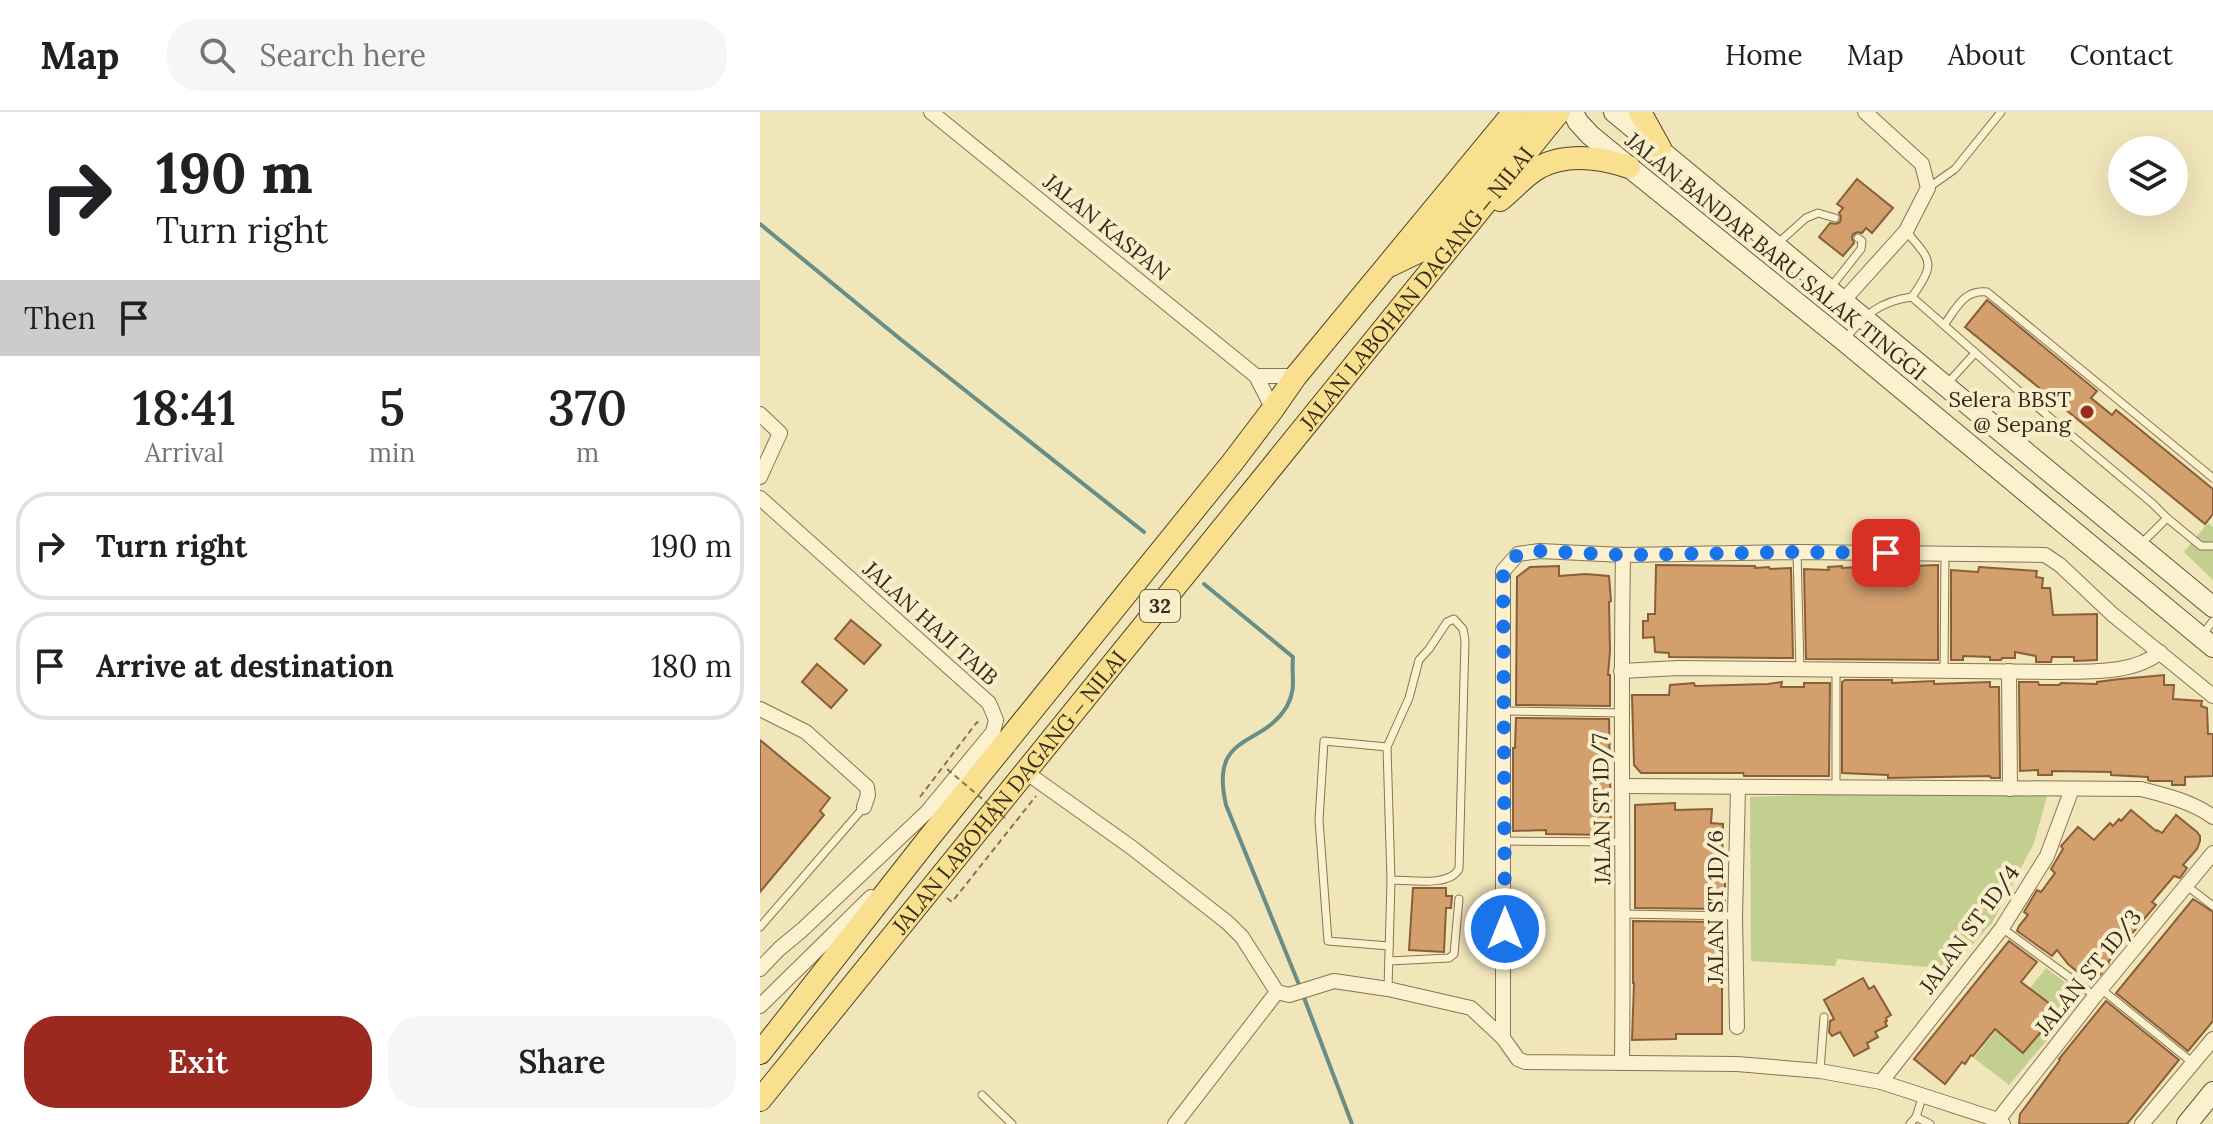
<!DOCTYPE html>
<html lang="en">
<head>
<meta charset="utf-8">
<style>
  body { margin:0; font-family:Lora,serif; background:#f6f6f6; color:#202124; height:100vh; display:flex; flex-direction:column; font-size:30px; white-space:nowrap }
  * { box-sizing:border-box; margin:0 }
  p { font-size:26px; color:#757577 }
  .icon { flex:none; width:44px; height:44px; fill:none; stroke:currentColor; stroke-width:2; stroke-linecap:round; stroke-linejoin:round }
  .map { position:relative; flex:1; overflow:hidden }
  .drawer { display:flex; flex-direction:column; background:#fff; width:760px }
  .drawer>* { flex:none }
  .top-card { background:#fff; color:#202124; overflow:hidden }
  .fabs { position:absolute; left:1348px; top:24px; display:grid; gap:16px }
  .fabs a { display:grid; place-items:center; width:80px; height:80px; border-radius:50%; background:#fff; box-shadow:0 8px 32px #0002; font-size:40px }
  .pin { position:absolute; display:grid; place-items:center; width:68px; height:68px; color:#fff; margin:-34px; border-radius:16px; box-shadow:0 4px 12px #0006 }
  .me { position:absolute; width:88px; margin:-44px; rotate:0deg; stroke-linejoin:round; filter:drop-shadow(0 0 6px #0008) }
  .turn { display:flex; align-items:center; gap:28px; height:168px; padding:0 24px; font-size:36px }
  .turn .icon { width:104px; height:104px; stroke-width:2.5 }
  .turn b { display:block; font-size:56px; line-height:68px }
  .then { display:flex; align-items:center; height:76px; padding:0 24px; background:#0003; gap:16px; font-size:30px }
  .eta { display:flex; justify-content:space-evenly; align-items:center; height:136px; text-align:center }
  .eta b { font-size:48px; font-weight:600; line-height:56px }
  .primary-button { display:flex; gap:16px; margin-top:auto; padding:16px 24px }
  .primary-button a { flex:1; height:92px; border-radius:32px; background:#9b2920; color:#fff; font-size:32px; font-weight:600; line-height:92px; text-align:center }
  .primary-button a+a { background:#f6f6f6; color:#202124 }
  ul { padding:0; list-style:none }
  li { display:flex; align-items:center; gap:24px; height:108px; margin:0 16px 12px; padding:0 8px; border:4px solid #e0e0e0; border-radius:32px }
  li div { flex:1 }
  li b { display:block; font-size:30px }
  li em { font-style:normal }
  header { display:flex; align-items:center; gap:48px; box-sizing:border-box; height:112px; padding:0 40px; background:#fff; border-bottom:2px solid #e0e0e0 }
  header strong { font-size:38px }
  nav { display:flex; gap:44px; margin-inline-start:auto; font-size:28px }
  .search { width:560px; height:72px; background:#f6f6f6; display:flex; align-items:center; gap:20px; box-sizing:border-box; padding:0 28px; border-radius:32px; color:#757577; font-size:30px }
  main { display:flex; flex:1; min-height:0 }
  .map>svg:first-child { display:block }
  .green { fill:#c2cf8e }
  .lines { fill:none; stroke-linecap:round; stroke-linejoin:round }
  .stream { stroke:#678f88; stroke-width:4 }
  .building { fill:#d29f6d; stroke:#895f38; stroke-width:2 }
  .lane-casing { stroke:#887454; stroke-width:9 }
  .street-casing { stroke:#887454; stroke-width:16 }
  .secondary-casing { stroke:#6a5537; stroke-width:22 }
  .primary-casing { stroke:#554129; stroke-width:24 }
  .path { stroke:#887454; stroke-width:2; stroke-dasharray:6 4; stroke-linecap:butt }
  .lane { stroke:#fbf1ce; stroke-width:7 }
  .street { stroke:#fbf1ce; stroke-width:14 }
  .secondary { stroke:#fbf1ce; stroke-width:20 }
  .primary { stroke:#f8e08e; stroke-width:22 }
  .path-bridge { stroke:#887454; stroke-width:2; stroke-dasharray:6 4; stroke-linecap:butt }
  .route { stroke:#1a73e8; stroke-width:14; stroke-dasharray:0 25.2 }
  .poi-dot { fill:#9b2920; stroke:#f8eeca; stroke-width:3 }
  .labels { text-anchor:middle; stroke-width:8; stroke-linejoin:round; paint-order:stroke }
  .shield { fill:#f8eeca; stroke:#70654f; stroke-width:2 }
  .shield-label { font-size:20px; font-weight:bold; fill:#362a1a }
  .street-label { font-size:22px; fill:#362a1a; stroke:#f8eeca }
  .poi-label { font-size:22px; fill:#362a1a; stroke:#f8eeca; text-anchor:end }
</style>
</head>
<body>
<header>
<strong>Map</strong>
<div class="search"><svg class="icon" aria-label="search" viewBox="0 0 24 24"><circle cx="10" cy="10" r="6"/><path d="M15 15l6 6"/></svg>Search here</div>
<nav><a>Home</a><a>Map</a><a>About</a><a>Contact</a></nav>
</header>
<main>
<section class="drawer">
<div class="top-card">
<div class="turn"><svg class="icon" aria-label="right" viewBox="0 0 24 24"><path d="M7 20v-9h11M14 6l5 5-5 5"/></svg><div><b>190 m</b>Turn right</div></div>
<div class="then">Then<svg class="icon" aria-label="arrive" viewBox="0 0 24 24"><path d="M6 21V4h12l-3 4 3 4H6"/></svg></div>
</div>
<div class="eta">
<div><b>18:41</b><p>Arrival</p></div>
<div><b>5</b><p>min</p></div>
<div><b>370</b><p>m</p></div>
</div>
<ul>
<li><svg class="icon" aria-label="right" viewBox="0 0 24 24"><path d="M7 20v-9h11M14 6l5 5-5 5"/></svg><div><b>Turn right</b></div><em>190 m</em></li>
<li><svg class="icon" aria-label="arrive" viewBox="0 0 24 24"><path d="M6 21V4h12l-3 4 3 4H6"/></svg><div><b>Arrive at destination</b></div><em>180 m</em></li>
</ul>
<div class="primary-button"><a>Exit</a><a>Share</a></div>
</section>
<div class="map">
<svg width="1453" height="1012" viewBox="0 0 1453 1012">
  <rect width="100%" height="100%" fill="#f1e5ba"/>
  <g class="green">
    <path d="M 1448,411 L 1453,415 L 1453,468 L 1424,440 Z"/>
    <path d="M 1076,682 L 1287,684 L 1274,731 L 1232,811 L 1190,857 L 1077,847 L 1075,854 L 991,849 L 990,685 Z"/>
    <path d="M 1286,856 L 1324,884 L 1249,973 L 1214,946 Z"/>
  </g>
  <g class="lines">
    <g class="stream">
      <path d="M 0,112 L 139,226 L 384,420"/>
      <path d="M 444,472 L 533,545 C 531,564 537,576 527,594 C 502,637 449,619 466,693 L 540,875"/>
      <path d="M 543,883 L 592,1012"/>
    </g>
  </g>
  <g class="building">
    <path d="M 1097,67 L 1133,96 L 1112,121 L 1106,116 L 1102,121 L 1098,120 L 1093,122 L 1092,126 L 1094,131 L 1083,144 L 1059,125 L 1070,111 L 1076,112 L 1080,110 L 1081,105 L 1079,101 L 1083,96 L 1077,92 Z"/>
    <path d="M 1227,188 L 1337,279 L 1331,286 L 1352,303 L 1356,298 L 1453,377 L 1453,402 L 1445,412 L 1205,215 Z"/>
    <path d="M 1132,451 L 1152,451 L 1152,454 L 1178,453 L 1178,548 L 1046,547 L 1044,457 L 1069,458 L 1068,455 L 1082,454 L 1082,456 L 1132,453 Z"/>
    <path d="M 896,453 L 995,454 L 995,456 L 1009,455 L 1010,457 L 1031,456 L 1033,546 L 909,545 L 909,541 L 895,540 L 894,525 L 883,526 L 883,509 L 888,509 L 888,502 L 895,502 Z"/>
    <path d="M 799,454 L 799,464 L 826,462 L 849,464 L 851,489 L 849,490 L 850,539 L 848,563 L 850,563 L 850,594 L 756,593 L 757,465 L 770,455 Z"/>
    <path d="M 1219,455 L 1277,459 L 1276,465 L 1283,466 L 1282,476 L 1290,476 L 1293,503 L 1337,502 L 1337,548 L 1314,549 L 1314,545 L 1292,545 L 1291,550 L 1276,550 L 1276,544 L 1255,540 L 1255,546 L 1242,546 L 1241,548 L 1230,548 L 1230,545 L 1203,544 L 1203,548 L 1191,548 L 1191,458 L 1218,460 Z"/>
    <path d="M 91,508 L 121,533 L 104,552 L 75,527 Z"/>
    <path d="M 57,552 L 87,578 L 71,596 L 42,570 Z"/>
    <path d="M 1404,563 L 1404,573 L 1414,573 L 1413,587 L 1442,589 L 1441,594 L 1447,596 L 1448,622 L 1453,622 L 1453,664 L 1425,665 L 1425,673 L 1412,673 L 1412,669 L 1390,669 L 1388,668 L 1388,665 L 1351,663 L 1351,660 L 1292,659 L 1292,663 L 1278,663 L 1278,658 L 1260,659 L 1259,570 L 1278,570 L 1279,573 L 1299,573 L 1301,571 L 1337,572 L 1337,570 L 1360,567 Z"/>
    <path d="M 1085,568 L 1132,568 L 1132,571 L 1174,569 L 1174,572 L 1230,570 L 1230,575 L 1239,575 L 1240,666 L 1231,666 L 1230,664 L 1128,666 L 1128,663 L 1082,661 L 1082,570 Z"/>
    <path d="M 1022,570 L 1021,575 L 1044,575 L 1044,571 L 1070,571 L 1069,664 L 984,664 L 983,661 L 881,661 L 874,653 L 872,583 L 909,583 L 910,573 L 934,571 L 935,574 L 1008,572 Z"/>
    <path d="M 756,606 L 849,607 L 851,723 L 786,722 L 786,718 L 753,719 L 753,636 L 755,636 Z"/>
    <path d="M 0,628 L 70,686 L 60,699 L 64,703 L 0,780 Z"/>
    <path d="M 915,691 L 915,698 L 952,697 L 951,711 L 963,712 L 962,748 L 965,747 L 965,797 L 875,796 L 875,693 Z"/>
    <path d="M 1371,698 L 1396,719 L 1397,718 L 1402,721 L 1416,703 L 1437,720 L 1440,724 L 1440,729 L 1437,737 L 1423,753 L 1427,756 L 1420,766 L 1414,764 L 1392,790 L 1396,793 L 1348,850 L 1349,851 L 1340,863 L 1332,856 L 1319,861 L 1308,852 L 1297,838 L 1292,844 L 1257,819 L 1259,814 L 1268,803 L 1264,800 L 1277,778 L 1281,780 L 1295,761 L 1291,757 L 1303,737 L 1301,734 L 1318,715 L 1334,728 L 1350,711 L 1353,714 L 1359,707 L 1361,709 Z"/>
    <path d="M 653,776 L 686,776 L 686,784 L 692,784 L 691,796 L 686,796 L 684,840 L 649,838 Z"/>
    <path d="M 1433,787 L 1453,800 L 1453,909 L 1428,939 L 1356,881 Z"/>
    <path d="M 873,809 L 963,810 L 963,847 L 966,847 L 966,871 L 962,871 L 962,922 L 916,922 L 916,927 L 872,928 L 874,871 L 873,871 Z"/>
    <path d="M 1249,829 L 1277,850 L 1261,870 L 1298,898 L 1290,909 L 1295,913 L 1285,925 L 1280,921 L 1263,941 L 1235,917 L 1213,944 L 1211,943 L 1205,952 L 1202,950 L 1185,972 L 1154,947 Z"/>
    <path d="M 1103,866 L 1109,877 L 1114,874 L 1131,903 L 1126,906 L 1127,909 L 1125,910 L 1127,914 L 1115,920 L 1118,925 L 1107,931 L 1109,936 L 1094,944 L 1080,920 L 1072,924 L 1069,920 L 1070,909 L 1074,907 L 1064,888 Z"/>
    <path d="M 1346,889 L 1419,948 L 1367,1012 L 1259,1012 L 1260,1002 L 1300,948 L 1299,947 Z"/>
  </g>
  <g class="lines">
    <defs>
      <g id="lane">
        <path d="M 1168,76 L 1195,57 L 1241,0"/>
        <path d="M 1146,119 C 1172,150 1176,150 1152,185"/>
        <path d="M 1017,132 L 1046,106 L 1058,101 L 1075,106"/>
        <path d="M 1071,175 L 1101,137 L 1102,129 L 1098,126"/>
        <path d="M 1184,213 C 1196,197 1204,177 1227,180 L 1453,366"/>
        <path d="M 1085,227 C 1105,203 1120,189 1152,185 L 1269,288 L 1392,391 L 1407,406 L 1382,431"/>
        <path d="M 1186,273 L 1215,241"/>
        <path d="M 1407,406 L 1441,434 L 1453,434"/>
        <path d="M 1037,440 L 1040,557"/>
        <path d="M 1442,523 L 1453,509"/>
        <path d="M 1184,559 L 1185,442"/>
        <path d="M 744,599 L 862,601"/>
        <path d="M 627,635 L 564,629 L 559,708 L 568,829 L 629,834"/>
        <path d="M 1076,676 L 1076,558"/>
        <path d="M 744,729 L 862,730"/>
        <path d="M 1427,774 L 1453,794"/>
        <path d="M 864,802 L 975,804"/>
        <path d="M 0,815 L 104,695"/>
        <path d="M 1242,816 L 1335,884"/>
        <path d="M 629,849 L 689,846 L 694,842 L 699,787"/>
        <path d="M 628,877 L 631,768 C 650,768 689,775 699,757 L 705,528 L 703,517 L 694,507 L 687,510 L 669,537 L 659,548 L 649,586 L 627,635 L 631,768"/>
        <path d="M 1341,877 L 1433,951"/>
        <path d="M 1060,959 L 1064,905"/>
        <path d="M 222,983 L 252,1012"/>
        <path d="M 1156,1005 L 1170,1012"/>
        <path d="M 1150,1012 L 1156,1005 L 1163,983"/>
      </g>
      <g id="street">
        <path d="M 171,0 L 496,264 L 513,297"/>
        <path d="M 1082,190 L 1146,119 L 1168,76 L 1162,52 L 1105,0"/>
        <path d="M 496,264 L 536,264"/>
        <path d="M 0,302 L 20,321 L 0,365"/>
        <path d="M 0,386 L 229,591 L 236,608 L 233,620 L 167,700 L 42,818 L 19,837 L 0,857"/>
        <path d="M 861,559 L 919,556 L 1293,560 C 1327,559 1373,563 1400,540"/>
        <path d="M 1249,559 L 1250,677"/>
        <path d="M 0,597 L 46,620 L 107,675 L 108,683 L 104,695"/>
        <path d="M 274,666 L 371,735 L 468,811 L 482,825 L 517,880 L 529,883 L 574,869 L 628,877 L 711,896 L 743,926 L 758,947 L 765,950 L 977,952 L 1060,959 L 1121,970 L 1238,1008 L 1243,1012"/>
        <path d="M 862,674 L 1381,677 C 1405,683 1433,690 1453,705"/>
        <path d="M 0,894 L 111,785"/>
        <path d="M 977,915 L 975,804 L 978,676"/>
        <path d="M 743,926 L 743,459 L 758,442 L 780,439 L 863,443 L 1037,440 L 1285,443 L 1300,453 L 1352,502 L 1453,584"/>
        <path d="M 862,951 C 864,781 860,612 863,443"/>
        <path d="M 1121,970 L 1242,816 L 1287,744 L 1312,677"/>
        <path d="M 1238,1008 L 1335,884 L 1453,741"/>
        <path d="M 415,1012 L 517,880"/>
        <path d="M 1382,1012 L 1453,927"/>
      </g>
      <g id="secondary">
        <path d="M 813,0 L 818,10 L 830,23 L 869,55 L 1084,229 L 1453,535"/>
        <path d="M 854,0 L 1453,495"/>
        <path d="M 1427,1012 L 1453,980"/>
      </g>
      <g id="primary">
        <path d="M 880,0 L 900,36"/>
        <path d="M 740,88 C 753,78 766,62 780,55 C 808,40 841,46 869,55"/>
        <path d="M 631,153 L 662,138 L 780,0"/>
        <path d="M 0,941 L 168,727 L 472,351 L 513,297 L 536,264 L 754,0"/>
        <path id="s1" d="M 0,988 L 799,0"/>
      </g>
    </defs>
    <use href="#lane" class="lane-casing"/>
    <use href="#street" class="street-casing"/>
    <use href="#secondary" class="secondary-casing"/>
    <use href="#primary" class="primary-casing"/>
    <g class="path">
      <path d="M 160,685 L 217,610 L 220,612"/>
      <path d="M 187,786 L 192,790 L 276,684"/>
    </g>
    <use href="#lane" class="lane"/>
    <use href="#street" class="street"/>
    <use href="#secondary" class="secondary"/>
    <use href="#primary" class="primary"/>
    <path class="path-bridge" d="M 187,657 L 247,708"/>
  </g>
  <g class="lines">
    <path class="route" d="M 745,817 L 743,459 L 758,442 L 780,439 L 863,443 L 1037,440 L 1126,441"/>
  </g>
  <circle class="poi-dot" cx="1327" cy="300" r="8"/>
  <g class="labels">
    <rect class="shield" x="380" y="478" width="40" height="32" rx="6"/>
    <g class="shield-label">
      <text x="400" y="501">32</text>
    </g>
    <g class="street-label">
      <text transform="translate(347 115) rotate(39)" y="8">JALAN KASPAN</text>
      <text transform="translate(1016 144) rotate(39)" y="8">JALAN BANDAR BARU SALAK TINGGI</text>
      <text dy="8" stroke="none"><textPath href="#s1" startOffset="1044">JALAN LABOHAN DAGANG ‒ NILAI</textPath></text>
      <text transform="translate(171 511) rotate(42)" y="8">JALAN HAJI TAIB</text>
      <text dy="8" stroke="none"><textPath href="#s1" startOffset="396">JALAN LABOHAN DAGANG ‒ NILAI</textPath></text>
      <text transform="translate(841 697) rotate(-91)" y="8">JALAN ST 1D/7</text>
      <text transform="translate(955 795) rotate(-90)" y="8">JALAN ST 1D/6</text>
      <text transform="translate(1209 817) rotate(-54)" y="8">JALAN ST 1D/4</text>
      <text transform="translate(1328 860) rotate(-51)" y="8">JALAN ST 1D/3</text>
    </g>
    <g class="poi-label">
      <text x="1311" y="295">Selera BBST<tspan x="1311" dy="25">@ Sepang</tspan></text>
    </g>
  </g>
</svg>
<div class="fabs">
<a><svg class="icon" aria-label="layers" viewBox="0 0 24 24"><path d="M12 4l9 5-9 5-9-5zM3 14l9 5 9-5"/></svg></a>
</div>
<div class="pin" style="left:1126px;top:441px;background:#d93025"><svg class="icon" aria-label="arrive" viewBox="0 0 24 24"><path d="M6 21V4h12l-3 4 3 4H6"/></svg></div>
<svg class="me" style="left:745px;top:817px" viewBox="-20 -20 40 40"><circle r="17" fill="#1a73e8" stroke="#fff" stroke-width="3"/><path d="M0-11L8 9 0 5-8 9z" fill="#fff"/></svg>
</div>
</main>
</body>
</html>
